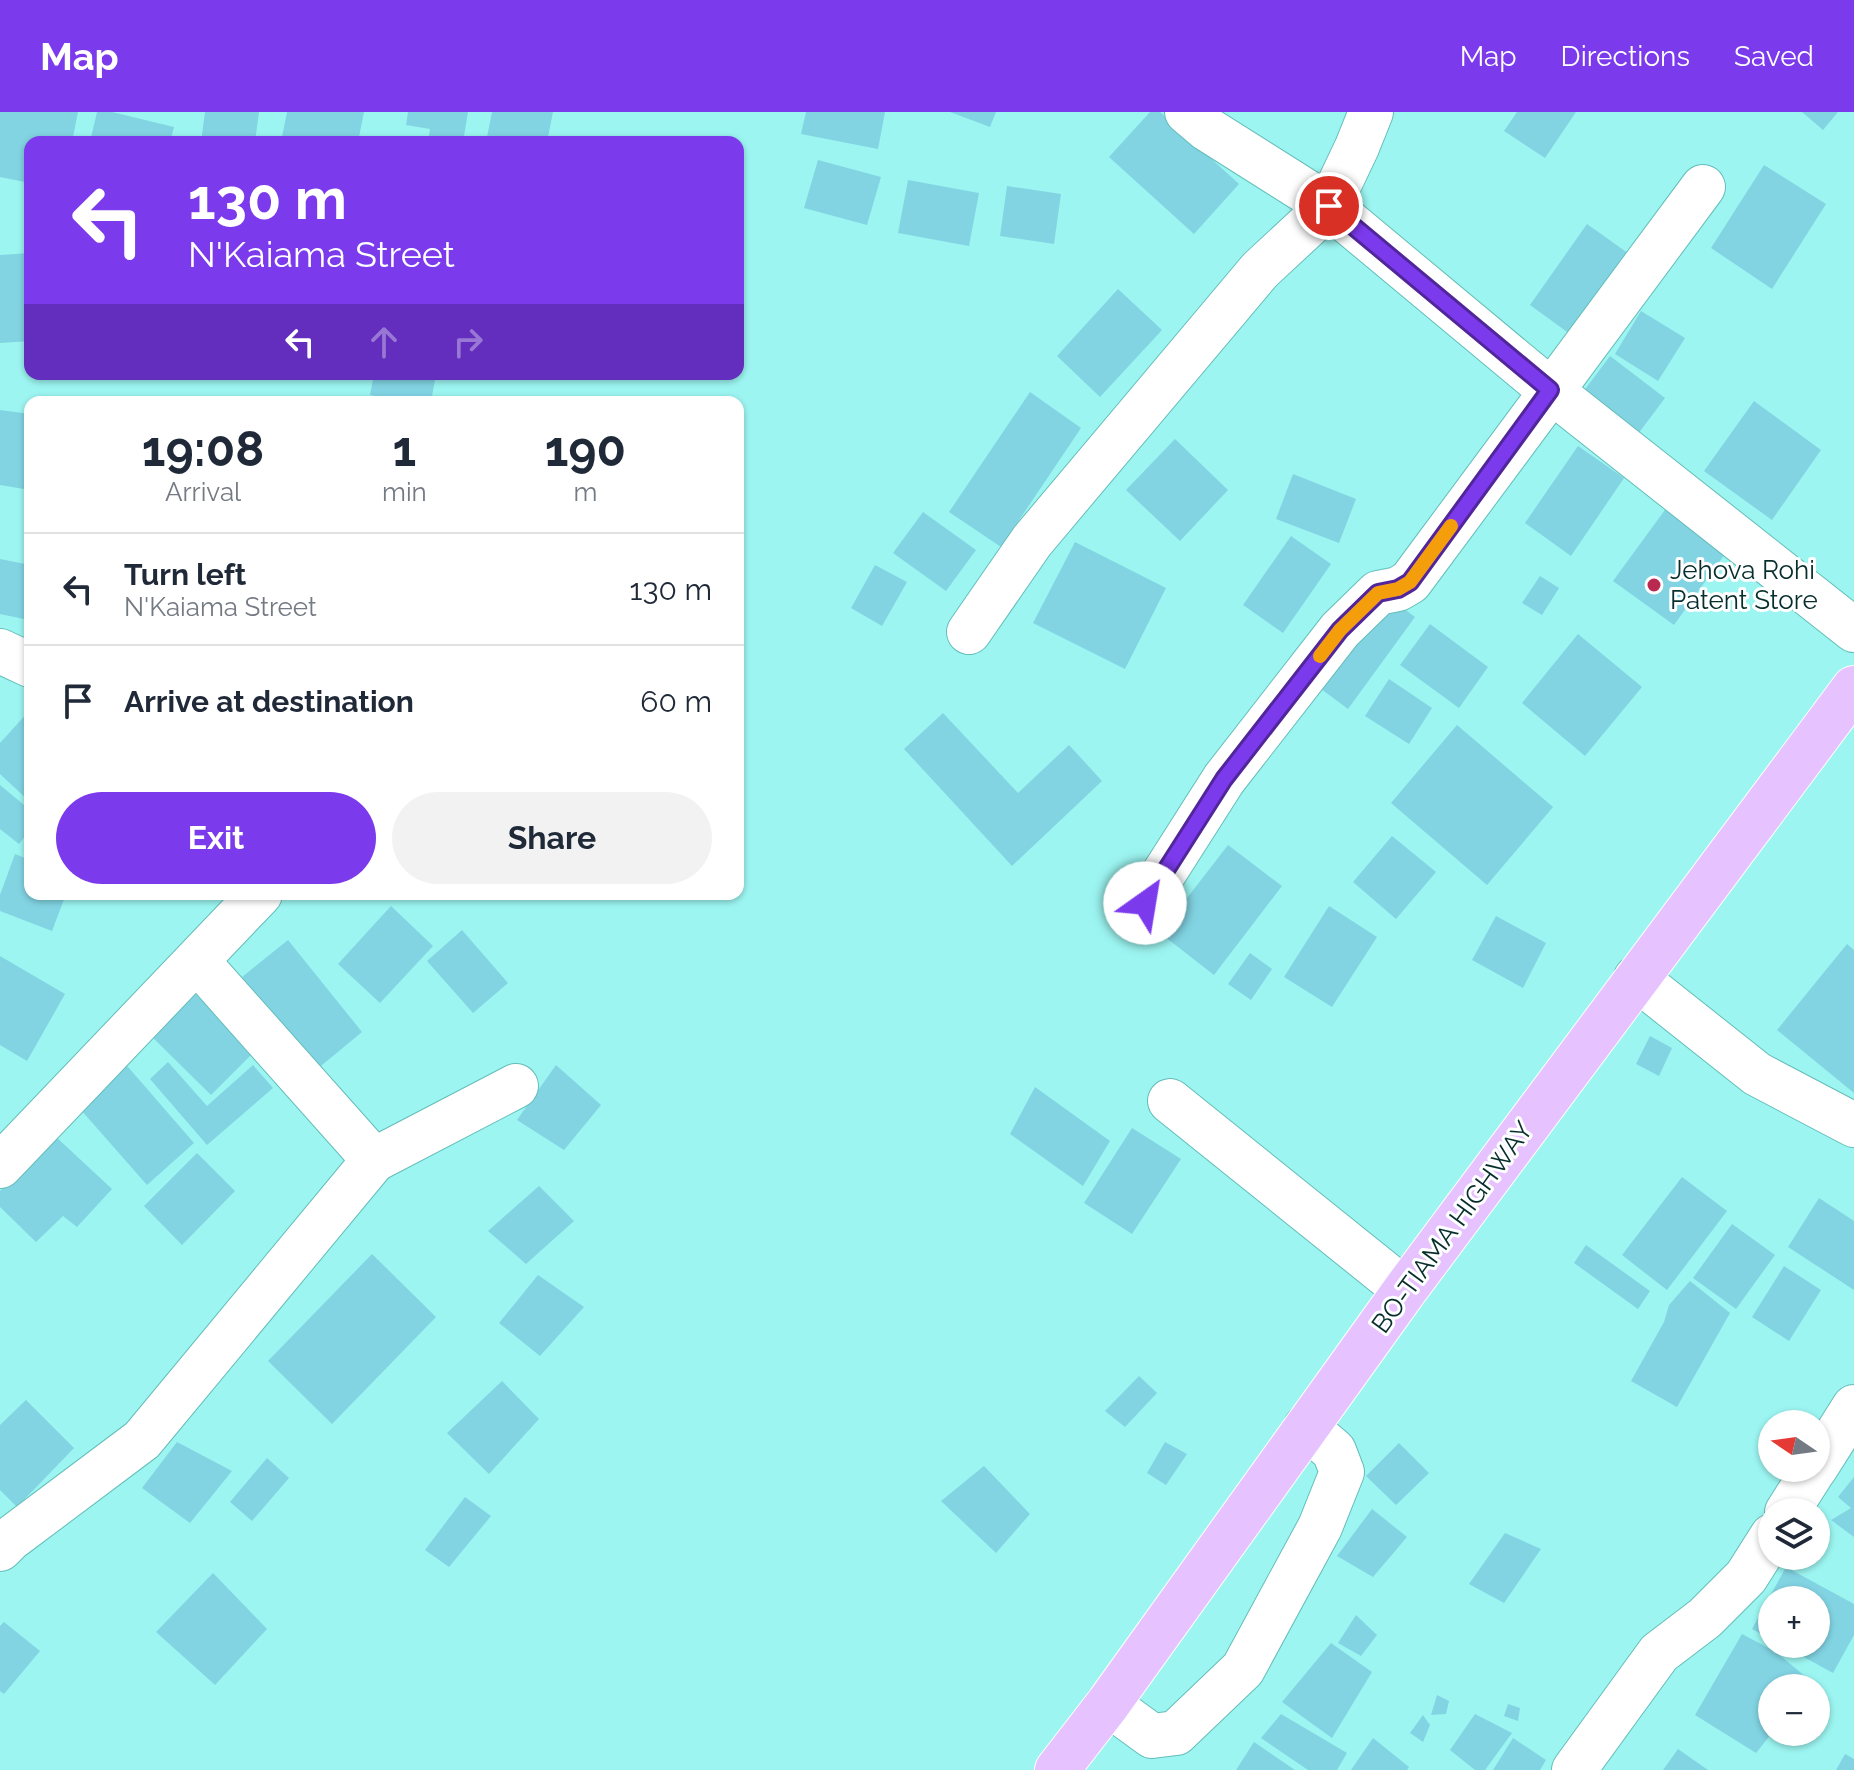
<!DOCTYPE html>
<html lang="en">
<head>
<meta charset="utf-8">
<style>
  body { margin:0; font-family:Raleway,sans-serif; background:#f2f2f3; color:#1f2937; height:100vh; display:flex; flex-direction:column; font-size:30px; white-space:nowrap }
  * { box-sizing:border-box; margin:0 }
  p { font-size:26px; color:#747a83 }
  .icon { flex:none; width:44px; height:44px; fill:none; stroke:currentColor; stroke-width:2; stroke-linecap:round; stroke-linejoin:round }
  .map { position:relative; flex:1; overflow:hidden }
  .drawer { position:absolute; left:24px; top:284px; width:720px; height:504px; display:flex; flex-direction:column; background:#fff; border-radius:16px; box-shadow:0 2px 6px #0004 }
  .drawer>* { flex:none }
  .hud { position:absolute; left:24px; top:24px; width:720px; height:244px; border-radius:16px; box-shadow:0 2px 6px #0004; background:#7c3aed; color:#fff; overflow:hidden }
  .needle { width:52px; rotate:283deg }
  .buttons { position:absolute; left:1758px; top:1298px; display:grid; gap:16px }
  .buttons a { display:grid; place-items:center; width:72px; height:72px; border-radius:50%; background:#fff; box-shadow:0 2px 6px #0004; font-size:40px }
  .pin { position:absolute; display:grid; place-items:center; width:68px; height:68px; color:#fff; margin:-34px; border:4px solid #fff; border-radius:50%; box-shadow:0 2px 8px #0007 }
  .me { position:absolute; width:88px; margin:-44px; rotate:32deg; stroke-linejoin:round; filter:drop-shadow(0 0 6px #0008) }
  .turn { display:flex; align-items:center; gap:28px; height:168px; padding:0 32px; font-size:36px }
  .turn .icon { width:104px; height:104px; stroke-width:2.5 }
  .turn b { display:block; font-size:56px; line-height:68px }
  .lanes { display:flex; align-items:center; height:76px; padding:0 32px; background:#0003; justify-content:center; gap:40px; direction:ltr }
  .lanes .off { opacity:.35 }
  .eta { display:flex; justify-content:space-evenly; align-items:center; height:136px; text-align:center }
  .eta b { font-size:48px; font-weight:700; line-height:56px }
  .primary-button { display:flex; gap:16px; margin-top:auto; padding:16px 32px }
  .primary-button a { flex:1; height:92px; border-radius:48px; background:#7c3aed; color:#fff; font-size:32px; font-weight:700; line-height:92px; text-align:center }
  .primary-button a+a { background:#f2f2f3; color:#1f2937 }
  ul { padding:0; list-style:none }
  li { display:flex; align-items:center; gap:24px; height:112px; padding:0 32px; border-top:2px solid #e0e1e3 }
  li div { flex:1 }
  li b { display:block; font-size:30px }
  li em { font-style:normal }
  header { display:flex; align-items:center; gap:48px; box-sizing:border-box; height:112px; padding:0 40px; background:#7c3aed; color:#fff }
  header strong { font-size:38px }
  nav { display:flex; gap:44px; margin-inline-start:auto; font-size:28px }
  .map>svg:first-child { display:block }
  .building { fill:#82d4e3 }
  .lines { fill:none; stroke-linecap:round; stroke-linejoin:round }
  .minor-casing { stroke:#64bdb9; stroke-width:46 }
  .highway-casing { stroke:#fff; stroke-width:46 }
  .minor { stroke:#fff; stroke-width:44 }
  .highway { stroke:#e6c2ff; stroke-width:44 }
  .route-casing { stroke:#51269a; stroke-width:20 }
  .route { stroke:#7c3aed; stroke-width:14 }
  .slow { stroke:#f59e0b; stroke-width:14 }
  .poi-dot { fill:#ba294f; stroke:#fff; stroke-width:3 }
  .labels { text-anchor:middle; stroke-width:6; stroke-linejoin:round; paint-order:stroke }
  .poi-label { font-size:26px; fill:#052e2c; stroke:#fff; text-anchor:start }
  .street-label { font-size:26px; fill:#052e2c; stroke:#fff }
</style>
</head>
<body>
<header>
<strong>Map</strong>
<nav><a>Map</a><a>Directions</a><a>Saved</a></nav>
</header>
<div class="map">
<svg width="1854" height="1658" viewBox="0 0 1854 1658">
  <rect width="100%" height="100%" fill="#9cf5f1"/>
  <g class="building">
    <path d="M 0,0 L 78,0 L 72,30 L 30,30 L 30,71 L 0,65 Z"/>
    <path d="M 97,0 L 112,0 L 174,15 L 170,30 L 90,30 Z"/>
    <path d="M 205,0 L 259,0 L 255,30 L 201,30 Z"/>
    <path d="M 287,0 L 364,0 L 358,30 L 281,30 Z"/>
    <path d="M 408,0 L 468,0 L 463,30 L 428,30 L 430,17 L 406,13 Z"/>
    <path d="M 492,0 L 553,0 L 547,30 L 486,30 Z"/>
    <path d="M 806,0 L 885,0 L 878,37 L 801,22 Z"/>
    <path d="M 950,0 L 996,0 L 990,15 Z"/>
    <path d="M 1150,0 L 1160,0 L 1239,72 L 1194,122 L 1109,45 Z"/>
    <path d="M 1517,0 L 1576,0 L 1545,46 L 1504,19 Z"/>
    <path d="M 1802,0 L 1838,0 L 1823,18 Z"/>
    <path d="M 818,48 L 881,65 L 867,113 L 804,96 Z"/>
    <path d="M 1764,53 L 1826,92 L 1772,177 L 1711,136 Z"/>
    <path d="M 908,68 L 979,81 L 969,134 L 898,121 Z"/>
    <path d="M 1007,74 L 1061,82 L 1054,132 L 1000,124 Z"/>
    <path d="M 1587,112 L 1639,149 L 1581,230 L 1530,193 Z"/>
    <path d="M 30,141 L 30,229 L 0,231 L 0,143 Z"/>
    <path d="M 1118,177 L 1162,218 L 1100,285 L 1057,244 Z"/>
    <path d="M 1641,199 L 1685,226 L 1658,269 L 1615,242 Z"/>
    <path d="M 1610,244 L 1665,286 L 1632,330 L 1577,288 Z"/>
    <path d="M 374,262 L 436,262 L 431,290 L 410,290 L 370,283 Z"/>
    <path d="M 1030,280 L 1081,316 L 1001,435 L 949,400 Z"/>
    <path d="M 1754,289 L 1821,338 L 1772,408 L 1704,359 Z"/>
    <path d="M 0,298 L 30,302 L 30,378 L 0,373 Z"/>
    <path d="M 1175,327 L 1228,378 L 1180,429 L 1126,378 Z"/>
    <path d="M 1578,334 L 1624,366 L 1571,444 L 1525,411 Z"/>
    <path d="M 1293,362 L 1356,387 L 1339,431 L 1276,407 Z"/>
    <path d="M 1670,391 L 1730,435 L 1674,513 L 1613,469 Z"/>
    <path d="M 923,400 L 976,438 L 946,479 L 893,441 Z"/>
    <path d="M 1291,424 L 1331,452 L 1283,521 L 1243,493 Z"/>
    <path d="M 1075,430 L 1166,476 L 1125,557 L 1033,511 Z"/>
    <path d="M 0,447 L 30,453 L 30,474 L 24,507 L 0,502 Z"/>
    <path d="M 875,453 L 907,470 L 882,514 L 851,496 Z"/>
    <path d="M 1540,464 L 1559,476 L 1542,503 L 1522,491 Z"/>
    <path d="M 1384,482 L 1415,505 L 1348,597 L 1317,574 Z"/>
    <path d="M 1430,512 L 1488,555 L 1459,596 L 1400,553 Z"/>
    <path d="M 1578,522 L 1642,575 L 1585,644 L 1522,591 Z"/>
    <path d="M 1389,567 L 1432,596 L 1409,632 L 1365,604 Z"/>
    <path d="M 30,598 L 30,690 L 0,662 L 0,631 Z"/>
    <path d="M 943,601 L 1018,681 L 1069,633 L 1102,669 L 1012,754 L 904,637 Z"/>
    <path d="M 1457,613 L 1553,695 L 1487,773 L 1391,691 Z"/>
    <path d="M 0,673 L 30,698 L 30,718 L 19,732 L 0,717 Z"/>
    <path d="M 1392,724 L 1436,760 L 1396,807 L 1353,770 Z"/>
    <path d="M 1228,733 L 1282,774 L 1214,863 L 1160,821 Z"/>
    <path d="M 15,742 L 30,748 L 30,782 L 66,782 L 52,819 L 0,799 L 0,783 Z"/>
    <path d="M 391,794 L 433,834 L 380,891 L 338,852 Z"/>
    <path d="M 1329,794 L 1377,825 L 1332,895 L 1284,865 Z"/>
    <path d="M 1496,804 L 1546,831 L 1523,876 L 1472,848 Z"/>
    <path d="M 462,818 L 508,871 L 473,901 L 427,849 Z"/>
    <path d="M 288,828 L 362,920 L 316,958 L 242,865 Z"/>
    <path d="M 1847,832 L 1854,838 L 1854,981 L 1777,918 Z"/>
    <path d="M 1250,841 L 1272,857 L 1251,888 L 1228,872 Z"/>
    <path d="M 0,844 L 65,882 L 27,949 L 0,933 Z"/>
    <path d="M 184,871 L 254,940 L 211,983 L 141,914 Z"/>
    <path d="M 1650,924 L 1672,936 L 1659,964 L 1636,952 Z"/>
    <path d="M 122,948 L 194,1031 L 147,1073 L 74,990 Z"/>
    <path d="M 168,950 L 207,994 L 253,953 L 273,976 L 207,1033 L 150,967 Z"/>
    <path d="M 556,953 L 601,993 L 564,1038 L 517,1008 Z"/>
    <path d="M 1035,975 L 1110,1029 L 1083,1074 L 1010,1022 Z"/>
    <path d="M 1132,1016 L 1181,1047 L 1132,1122 L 1084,1091 Z"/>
    <path d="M 55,1024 L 112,1077 L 77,1115 L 63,1104 L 36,1130 L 0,1095 L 0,1079 Z"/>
    <path d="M 197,1041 L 235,1079 L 182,1133 L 144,1094 Z"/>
    <path d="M 1682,1065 L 1727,1099 L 1667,1178 L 1622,1143 Z"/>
    <path d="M 539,1074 L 574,1109 L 526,1152 L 488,1119 Z"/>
    <path d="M 1819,1086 L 1854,1109 L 1854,1178 L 1788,1135 Z"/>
    <path d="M 1732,1112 L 1775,1143 L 1736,1197 L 1693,1166 Z"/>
    <path d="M 1586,1133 L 1650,1179 L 1638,1197 L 1574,1151 Z"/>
    <path d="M 372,1142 L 436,1205 L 332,1312 L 268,1249 Z"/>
    <path d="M 1784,1154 L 1821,1178 L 1789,1229 L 1752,1205 Z"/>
    <path d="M 538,1163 L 584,1195 L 540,1244 L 499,1211 Z"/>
    <path d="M 1690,1169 L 1730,1201 L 1677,1295 L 1631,1269 L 1664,1210 L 1669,1193 Z"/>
    <path d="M 1139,1264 L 1157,1281 L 1125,1315 L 1105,1299 Z"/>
    <path d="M 502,1269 L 539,1307 L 489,1362 L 447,1321 Z"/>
    <path d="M 26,1288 L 74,1336 L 17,1395 L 0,1378 L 0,1313 Z"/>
    <path d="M 177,1330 L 232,1359 L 190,1411 L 142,1376 Z"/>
    <path d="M 1165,1330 L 1187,1342 L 1166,1373 L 1147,1361 Z"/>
    <path d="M 1399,1331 L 1429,1361 L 1396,1393 L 1366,1364 Z"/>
    <path d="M 267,1346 L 289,1366 L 252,1409 L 230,1390 Z"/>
    <path d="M 984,1354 L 1030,1402 L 996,1441 L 941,1389 Z"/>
    <path d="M 1854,1365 L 1854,1425 L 1831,1408 L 1851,1396 L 1838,1385 Z"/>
    <path d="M 465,1385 L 491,1404 L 449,1455 L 425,1438 Z"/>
    <path d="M 1372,1397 L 1407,1425 L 1373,1465 L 1337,1444 Z"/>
    <path d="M 1505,1421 L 1541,1437 L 1504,1491 L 1469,1472 Z"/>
    <path d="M 1786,1455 L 1854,1492 L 1854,1523 L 1833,1561 L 1780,1532 L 1816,1532 L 1816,1488 L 1772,1488 L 1772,1528 L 1752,1517 Z"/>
    <path d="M 213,1461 L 267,1517 L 215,1573 L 156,1520 Z"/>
    <path d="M 1356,1503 L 1377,1523 L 1361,1544 L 1338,1531 Z"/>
    <path d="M 4,1510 L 40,1539 L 4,1582 L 0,1579 L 0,1514 Z"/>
    <path d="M 1742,1522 L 1776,1540 L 1812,1570 L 1807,1576 L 1772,1576 L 1772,1621 L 1756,1641 L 1695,1603 Z"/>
    <path d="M 1331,1531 L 1372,1560 L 1332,1626 L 1282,1590 Z"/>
    <path d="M 1437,1583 L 1449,1589 L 1446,1602 L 1431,1603 Z"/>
    <path d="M 1508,1592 L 1520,1596 L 1518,1609 L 1504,1604 Z"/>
    <path d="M 1281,1602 L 1347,1641 L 1337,1658 L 1308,1658 L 1261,1626 Z"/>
    <path d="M 1475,1602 L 1512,1621 L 1485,1658 L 1475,1658 L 1450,1638 Z"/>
    <path d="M 1423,1603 L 1430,1613 L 1423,1630 L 1410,1621 Z"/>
    <path d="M 1373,1626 L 1409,1655 L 1407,1658 L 1351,1658 Z"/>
    <path d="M 1513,1626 L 1546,1648 L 1540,1658 L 1493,1658 Z"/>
    <path d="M 1254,1630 L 1295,1658 L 1236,1658 Z"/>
    <path d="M 1678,1637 L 1708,1658 L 1663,1658 Z"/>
    <path d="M 1845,1642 L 1854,1647 L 1854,1658 L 1836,1658 Z"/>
  </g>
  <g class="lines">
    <defs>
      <g id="minor">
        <path d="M 1187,0 L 1207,17 L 1329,94 L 1550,278 L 1854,518"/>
        <path d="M 969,520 L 1032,429 L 1260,158 L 1329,94 L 1357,35 L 1371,0"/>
        <path d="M 0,539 L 30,553"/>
        <path d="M 1145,791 L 1224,667 L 1340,518 L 1378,481 L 1398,477 L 1410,470 L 1703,75"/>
        <path d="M 1636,866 L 1757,962 L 1854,1013"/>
        <path d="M 1170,989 L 1405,1178"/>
        <path d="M 374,1048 L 516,974"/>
        <path d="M 0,1054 L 260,782"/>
        <path d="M 1816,1355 L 1854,1295"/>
        <path d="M 1787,1400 L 1815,1356"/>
        <path d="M 0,1437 L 10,1427 L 142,1328 L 374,1048 L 197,849"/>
        <path d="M 1108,1592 L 1152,1624 L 1176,1621 L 1243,1557 L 1320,1415 L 1342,1360 L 1334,1339 L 1306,1315"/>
        <path d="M 1574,1658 L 1659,1541 L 1705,1506 L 1746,1465 L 1772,1424"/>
      </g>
      <path id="highway" d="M 1057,1658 L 1108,1592 L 1405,1178 L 1854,576"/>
    </defs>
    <use href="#minor" class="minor-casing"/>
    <use href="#highway" class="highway-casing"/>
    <use href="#minor" class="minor"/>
    <use href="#highway" class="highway"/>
  </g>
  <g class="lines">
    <defs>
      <path id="route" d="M 1145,791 L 1224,667 L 1340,518 L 1378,481 L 1398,477 L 1410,470 L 1550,278 L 1329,94"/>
    </defs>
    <use href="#route" class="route-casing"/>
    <use href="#route" class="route"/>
    <path class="slow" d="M 1320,544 L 1340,518 L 1378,481 L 1398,477 L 1410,470 L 1451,414"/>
  </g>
  <circle class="poi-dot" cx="1654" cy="473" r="8"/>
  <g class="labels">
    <g class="poi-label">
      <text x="1670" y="467">Jehova Rohi<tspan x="1670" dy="30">Patent Store</tspan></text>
    </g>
    <g class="street-label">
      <text transform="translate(1452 1115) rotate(-54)" y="9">BO-TIAMA HIGHWAY</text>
    </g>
  </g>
</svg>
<div class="buttons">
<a><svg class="needle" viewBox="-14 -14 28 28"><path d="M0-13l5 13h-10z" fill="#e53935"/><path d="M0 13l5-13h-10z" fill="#747a83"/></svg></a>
<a><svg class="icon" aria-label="layers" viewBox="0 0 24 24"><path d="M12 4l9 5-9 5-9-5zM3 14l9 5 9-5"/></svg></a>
<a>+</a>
<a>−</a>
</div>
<div class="pin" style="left:1329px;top:94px;background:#d93025"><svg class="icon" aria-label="arrive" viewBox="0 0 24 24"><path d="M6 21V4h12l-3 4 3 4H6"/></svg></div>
<svg class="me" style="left:1145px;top:791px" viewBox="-20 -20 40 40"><circle r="19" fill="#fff"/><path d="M0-13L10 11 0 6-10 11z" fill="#7c3aed"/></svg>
<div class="hud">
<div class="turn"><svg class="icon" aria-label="left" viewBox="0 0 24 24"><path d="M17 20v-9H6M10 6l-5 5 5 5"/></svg><div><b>130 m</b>N'Kaiama Street</div></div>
<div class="lanes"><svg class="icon" aria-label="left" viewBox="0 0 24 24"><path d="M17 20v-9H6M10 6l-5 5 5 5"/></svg><svg class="icon off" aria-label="ahead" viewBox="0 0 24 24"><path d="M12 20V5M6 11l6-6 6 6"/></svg><svg class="icon off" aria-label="right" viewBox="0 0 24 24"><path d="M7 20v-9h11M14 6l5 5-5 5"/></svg></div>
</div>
<section class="drawer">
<div class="eta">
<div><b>19:08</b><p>Arrival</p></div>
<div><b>1</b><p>min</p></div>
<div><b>190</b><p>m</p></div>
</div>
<ul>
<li><svg class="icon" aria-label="left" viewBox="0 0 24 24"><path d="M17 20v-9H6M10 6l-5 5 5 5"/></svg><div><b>Turn left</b><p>N'Kaiama Street</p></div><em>130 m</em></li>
<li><svg class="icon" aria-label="arrive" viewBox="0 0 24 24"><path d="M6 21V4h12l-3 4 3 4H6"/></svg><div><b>Arrive at destination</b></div><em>60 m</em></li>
</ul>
<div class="primary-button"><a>Exit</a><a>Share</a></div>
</section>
</div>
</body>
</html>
